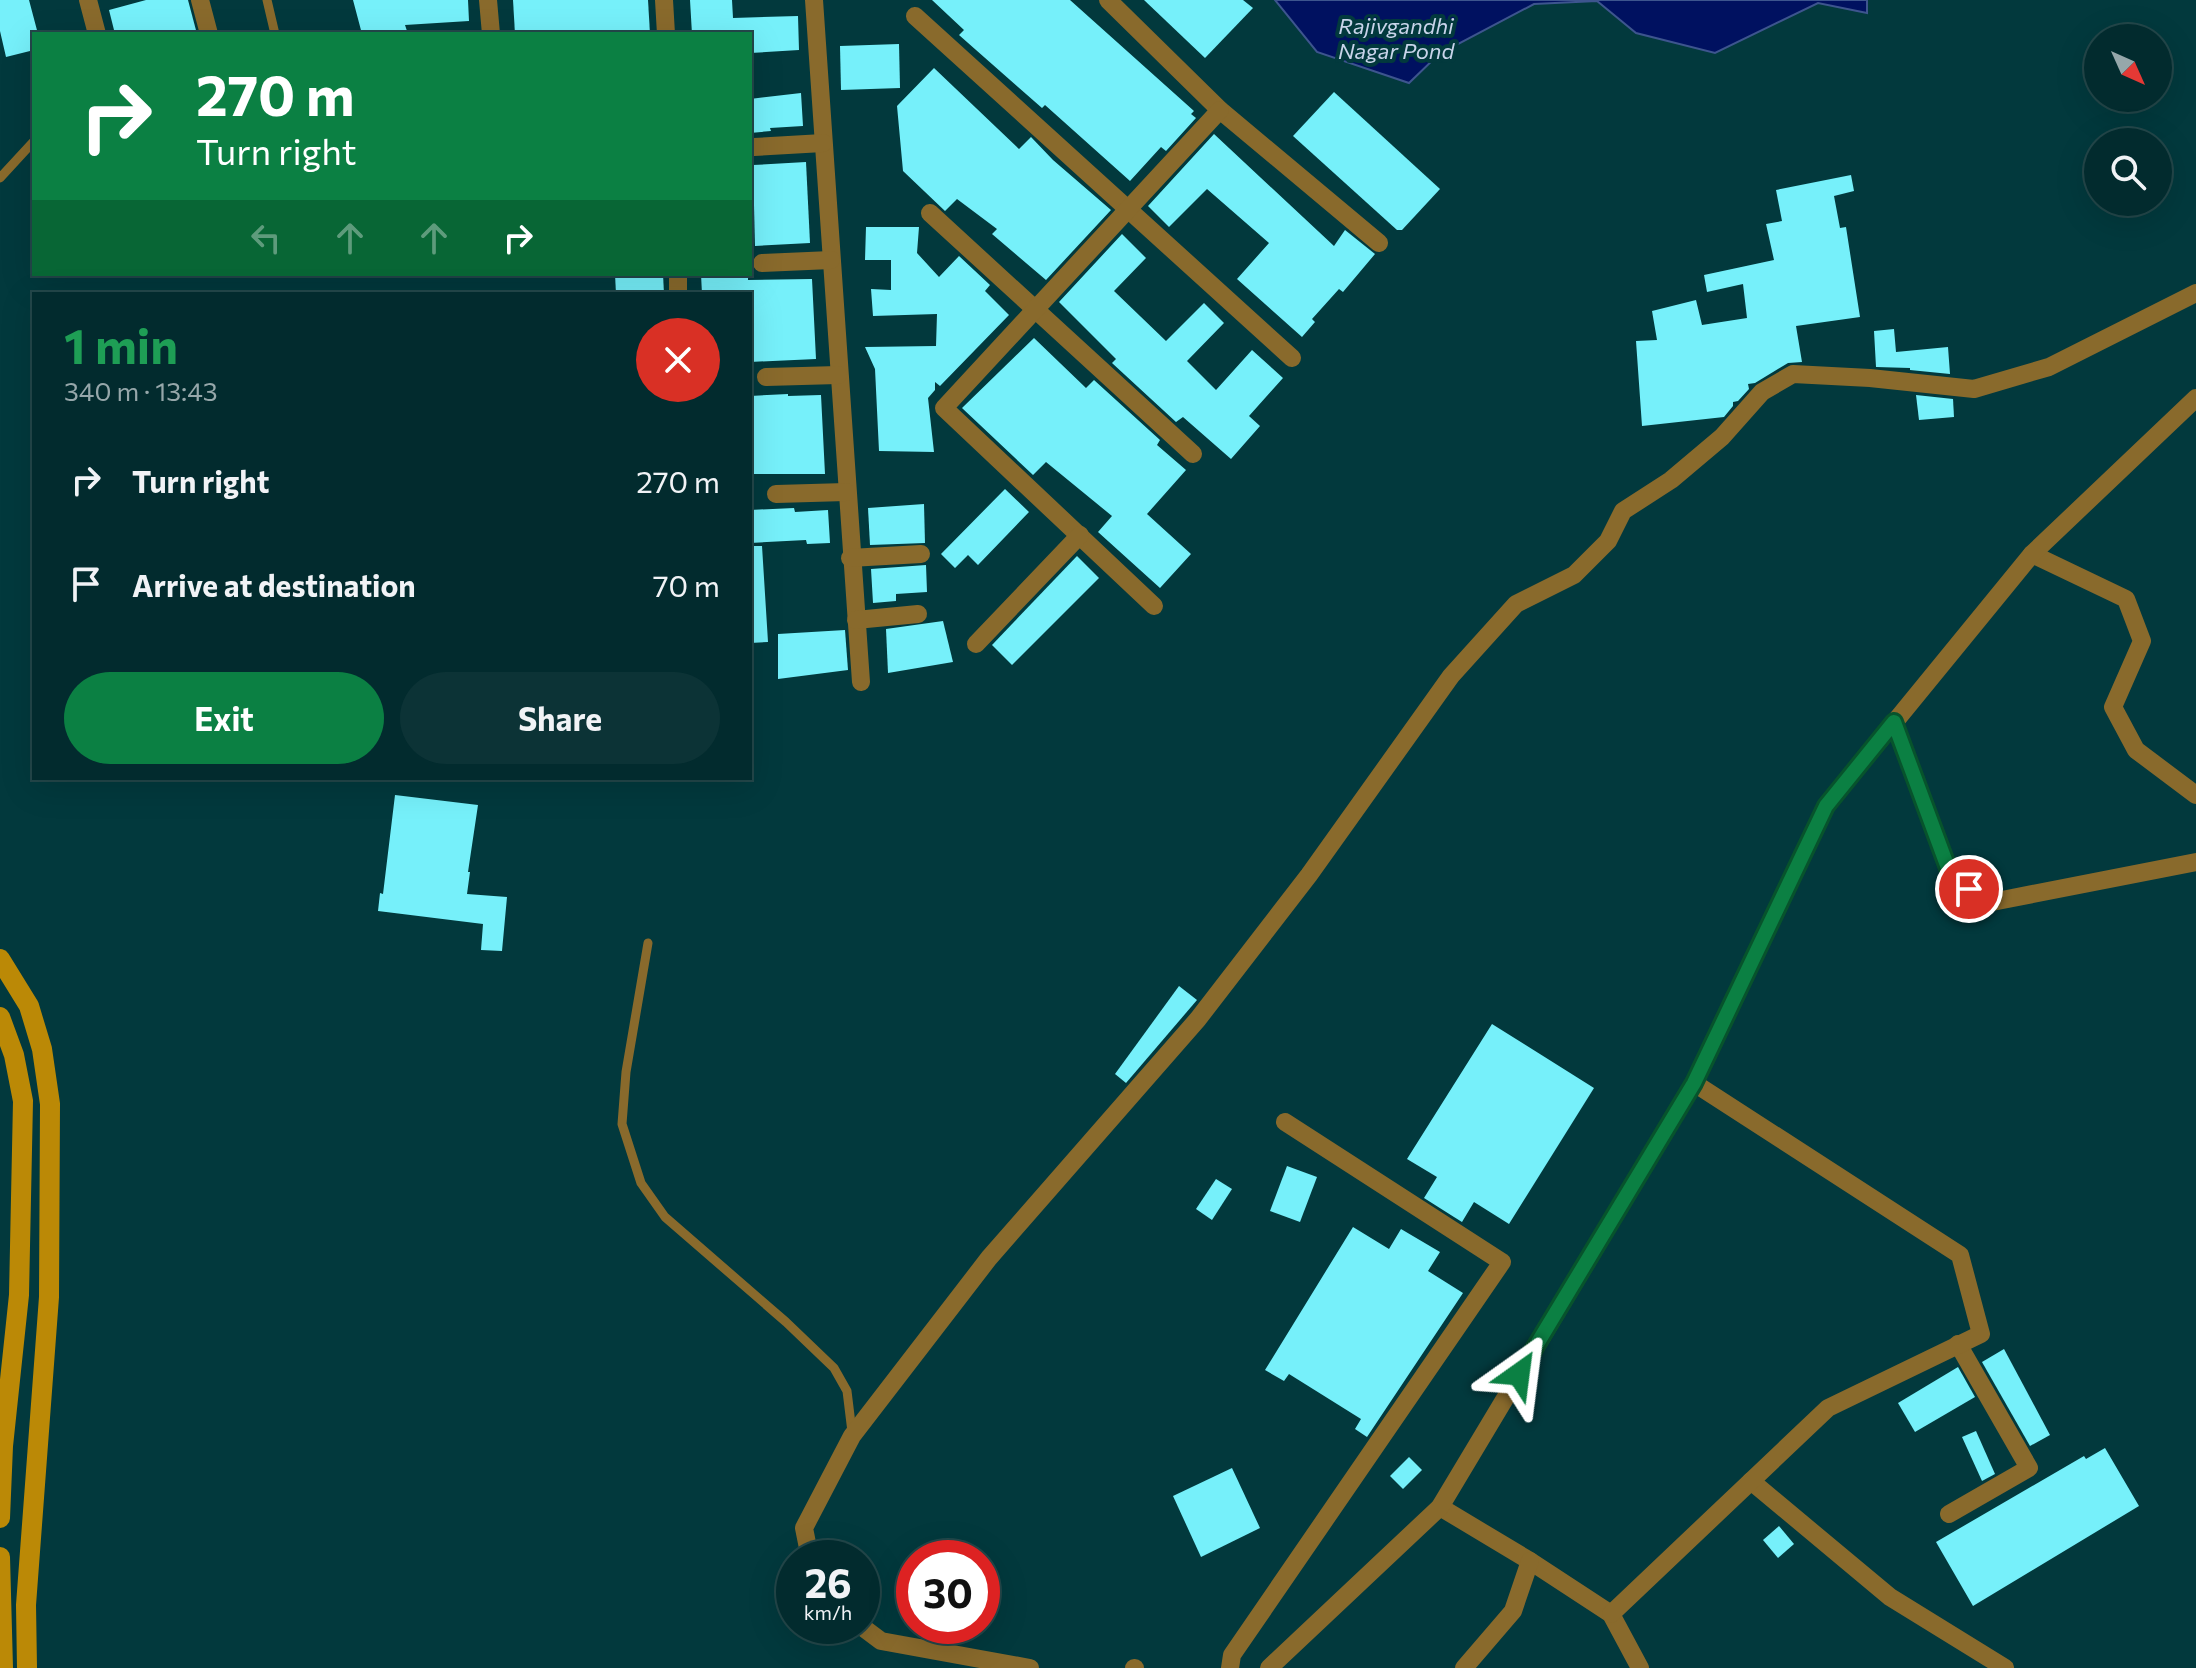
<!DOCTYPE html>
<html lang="en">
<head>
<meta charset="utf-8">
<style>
  body { margin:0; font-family:Commissioner,sans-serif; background:#0c3336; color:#f1f3f6; height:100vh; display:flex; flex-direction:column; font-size:30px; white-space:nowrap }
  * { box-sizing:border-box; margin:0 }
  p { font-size:26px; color:#96a7aa }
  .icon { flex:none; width:44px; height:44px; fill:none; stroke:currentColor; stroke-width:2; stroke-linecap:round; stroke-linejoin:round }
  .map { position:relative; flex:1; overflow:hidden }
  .drawer { position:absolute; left:32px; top:292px; width:720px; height:488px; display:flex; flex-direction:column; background:#022b2e; border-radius:0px; box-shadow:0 8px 32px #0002,0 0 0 2px #23474a }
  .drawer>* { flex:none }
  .hud { position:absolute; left:32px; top:32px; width:720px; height:244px; border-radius:0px; box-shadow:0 8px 32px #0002,0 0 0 2px #23474a; background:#0b8043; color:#fff; overflow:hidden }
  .needle { width:52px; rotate:135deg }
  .fabs { position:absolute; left:2084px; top:24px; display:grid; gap:16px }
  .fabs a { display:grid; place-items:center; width:88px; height:88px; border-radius:50%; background:#022b2e; box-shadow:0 8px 32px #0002,0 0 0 2px #23474a; font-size:40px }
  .speed { position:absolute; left:776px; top:1540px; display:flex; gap:16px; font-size:40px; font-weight:700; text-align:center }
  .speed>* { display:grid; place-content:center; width:104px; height:104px; border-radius:50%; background:#022b2e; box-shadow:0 8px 32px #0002,0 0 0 2px #23474a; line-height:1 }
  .speed small { font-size:20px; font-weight:400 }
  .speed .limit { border:12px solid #d22; background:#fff; color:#111 }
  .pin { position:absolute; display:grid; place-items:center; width:68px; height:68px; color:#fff; margin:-34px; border:4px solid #fff; border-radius:50%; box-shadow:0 2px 8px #0007 }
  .me { position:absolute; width:88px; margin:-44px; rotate:31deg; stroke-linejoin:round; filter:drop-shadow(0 0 6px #0008) }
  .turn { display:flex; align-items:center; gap:28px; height:168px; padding:0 32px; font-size:36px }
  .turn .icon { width:104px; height:104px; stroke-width:2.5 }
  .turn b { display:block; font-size:56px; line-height:68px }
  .lanes { display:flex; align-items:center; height:76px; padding:0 32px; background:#0003; justify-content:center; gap:40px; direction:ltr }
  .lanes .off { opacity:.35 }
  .round { display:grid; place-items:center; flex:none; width:84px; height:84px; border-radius:42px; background:#0c3336 }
  .head { display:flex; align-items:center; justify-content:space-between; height:136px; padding:0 32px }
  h1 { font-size:48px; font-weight:700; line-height:60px; color:#1e9e55 }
  .primary-button { display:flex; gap:16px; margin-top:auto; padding:16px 32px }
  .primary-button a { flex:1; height:92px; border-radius:48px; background:#0b8043; color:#fff; font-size:32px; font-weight:700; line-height:92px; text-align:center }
  .primary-button a+a { background:#0c3336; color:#f1f3f6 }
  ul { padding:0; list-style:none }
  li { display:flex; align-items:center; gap:24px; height:104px; padding:0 32px }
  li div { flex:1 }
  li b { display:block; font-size:30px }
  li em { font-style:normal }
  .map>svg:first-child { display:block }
  .water { fill:#001160; stroke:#3d558e; stroke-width:2 }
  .building { fill:#76f0fa }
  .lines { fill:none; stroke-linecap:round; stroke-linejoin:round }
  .lane { stroke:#896a2c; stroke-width:9 }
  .street { stroke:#896a2c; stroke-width:18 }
  .secondary { stroke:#bb8906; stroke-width:20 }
  .route-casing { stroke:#07532c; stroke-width:20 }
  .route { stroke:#0b8043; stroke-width:14 }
  .labels { text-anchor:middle; stroke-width:8; stroke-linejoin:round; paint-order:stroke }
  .water-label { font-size:22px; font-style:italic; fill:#c8d4ea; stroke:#02393d }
</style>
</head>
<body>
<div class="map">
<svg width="2196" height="1668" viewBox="0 0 2196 1668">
  <rect width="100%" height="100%" fill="#02393d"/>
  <path class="water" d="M 1275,0 L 1867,0 L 1867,13 L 1818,3 L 1715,53 L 1636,33 L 1597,1 L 1534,4 L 1439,54 L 1409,83 L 1317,52 Z"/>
  <g class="building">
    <path d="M 0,0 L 29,0 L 38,34 L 34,34 L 34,50 L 6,57 L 0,31 Z"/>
    <path d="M 146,0 L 188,0 L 197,34 L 115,34 L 109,10 Z"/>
    <path d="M 353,0 L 468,0 L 469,21 L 405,25 L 408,34 L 362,34 Z"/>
    <path d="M 513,0 L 648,0 L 650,34 L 515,34 Z"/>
    <path d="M 690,0 L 732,0 L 733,18 L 798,16 L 799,50 L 750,53 L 750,34 L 692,34 Z"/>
    <path d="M 932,0 L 1070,0 L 1194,111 L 1191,114 L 1196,118 L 1166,151 L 1161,147 L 1130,181 L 1045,105 L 1042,108 L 959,35 L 964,30 Z"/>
    <path d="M 1144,0 L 1243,0 L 1253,8 L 1205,58 Z"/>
    <path d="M 899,44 L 900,88 L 841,90 L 840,46 Z"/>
    <path d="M 934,68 L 1019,149 L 1031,137 L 1053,160 L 1111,210 L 1046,280 L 992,234 L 997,229 L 957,199 L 945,211 L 903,171 L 897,106 Z"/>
    <path d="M 1334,92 L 1440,189 L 1402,230 L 1397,230 L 1293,136 Z"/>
    <path d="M 801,93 L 803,126 L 770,128 L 771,131 L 750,133 L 750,99 Z"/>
    <path d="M 1214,134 L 1334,246 L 1345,230 L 1375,254 L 1343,292 L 1339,289 L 1312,319 L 1315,322 L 1302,337 L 1237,279 L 1269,243 L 1207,189 L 1169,227 L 1148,206 Z"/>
    <path d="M 806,162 L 810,243 L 755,246 L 753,165 Z"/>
    <path d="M 1851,175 L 1854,191 L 1834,196 L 1840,228 L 1846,227 L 1860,317 L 1796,326 L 1802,362 L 1788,363 L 1755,383 L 1748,384 L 1749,389 L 1738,401 L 1733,402 L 1733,406 L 1724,417 L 1642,426 L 1636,341 L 1657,340 L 1652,311 L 1696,300 L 1702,325 L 1747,318 L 1743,284 L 1707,292 L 1704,275 L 1774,260 L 1766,224 L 1782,221 L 1776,190 Z"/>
    <path d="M 866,227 L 919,227 L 917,253 L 939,277 L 959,256 L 990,285 L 985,291 L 1009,315 L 940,386 L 935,382 L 935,390 L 928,398 L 934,452 L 879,451 L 875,369 L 865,347 L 936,346 L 937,314 L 873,316 L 871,289 L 891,290 L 891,260 L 865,260 Z"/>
    <path d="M 1122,234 L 1146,258 L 1114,291 L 1166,341 L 1204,303 L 1224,323 L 1187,361 L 1216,390 L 1252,350 L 1283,378 L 1249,416 L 1260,426 L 1231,459 L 1183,417 L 1176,422 L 1112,363 L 1116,359 L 1059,302 Z"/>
    <path d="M 615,274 L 663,274 L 664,294 L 616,294 Z"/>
    <path d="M 701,274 L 748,274 L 748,280 L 812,279 L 816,359 L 750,362 L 750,294 L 702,294 Z"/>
    <path d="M 1894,329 L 1896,352 L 1948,347 L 1950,374 L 1910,370 L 1910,368 L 1876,367 L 1874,331 Z"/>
    <path d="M 1034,338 L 1086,388 L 1094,380 L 1160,440 L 1157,445 L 1186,470 L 1147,514 L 1191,554 L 1160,588 L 1098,532 L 1112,516 L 1046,462 L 1033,475 L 962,408 Z"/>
    <path d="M 788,394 L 788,396 L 821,395 L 825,474 L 750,474 L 750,396 Z"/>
    <path d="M 1916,395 L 1953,399 L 1954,417 L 1919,420 Z"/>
    <path d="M 1005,489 L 1029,512 L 978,565 L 968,555 L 955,568 L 941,554 Z"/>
    <path d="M 924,504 L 925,543 L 870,545 L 868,508 Z"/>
    <path d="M 794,508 L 795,512 L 828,510 L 830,543 L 807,544 L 806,540 L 750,543 L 750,510 Z"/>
    <path d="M 750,546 L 762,546 L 768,642 L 750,643 Z"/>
    <path d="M 1077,556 L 1099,578 L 1012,665 L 992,645 Z"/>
    <path d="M 926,565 L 927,592 L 896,594 L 896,601 L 873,603 L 871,569 Z"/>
    <path d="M 943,621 L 953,662 L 888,673 L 886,629 Z"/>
    <path d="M 845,630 L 848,670 L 778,679 L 778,634 Z"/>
    <path d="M 395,795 L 478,805 L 468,872 L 470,872 L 467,894 L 507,897 L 502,951 L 481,950 L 483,924 L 378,911 L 380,893 L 383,894 Z"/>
    <path d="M 1179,986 L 1197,1000 L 1126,1083 L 1115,1074 Z"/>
    <path d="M 1492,1024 L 1594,1088 L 1509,1224 L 1474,1202 L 1462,1222 L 1454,1217 L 1424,1198 L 1437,1177 L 1407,1159 Z"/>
    <path d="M 1287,1166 L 1317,1177 L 1300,1222 L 1270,1211 Z"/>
    <path d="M 1216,1179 L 1232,1189 L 1212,1220 L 1196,1209 Z"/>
    <path d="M 1353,1227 L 1389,1249 L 1401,1229 L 1440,1252 L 1428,1271 L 1463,1293 L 1367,1437 L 1355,1429 L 1361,1419 L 1289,1374 L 1284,1381 L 1265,1370 Z"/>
    <path d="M 2004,1349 L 2050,1435 L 2030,1446 L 1982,1362 Z"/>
    <path d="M 1958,1367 L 1975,1397 L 1915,1432 L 1898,1403 Z"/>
    <path d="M 1976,1431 L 1995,1474 L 1982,1481 L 1962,1437 Z"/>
    <path d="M 2105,1448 L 2139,1506 L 1973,1606 L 1936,1542 L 2084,1456 L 2086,1459 Z"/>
    <path d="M 1409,1457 L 1422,1470 L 1403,1489 L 1390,1476 Z"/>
    <path d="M 1232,1468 L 1260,1528 L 1201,1557 L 1173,1496 Z"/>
    <path d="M 1779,1526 L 1794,1544 L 1778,1558 L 1763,1540 Z"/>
  </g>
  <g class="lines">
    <g class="lane">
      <path d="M 267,0 L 275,34"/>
      <path d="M 0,178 L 34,141"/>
      <path d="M 648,943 L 626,1072 L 622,1124 L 641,1183 L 665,1217 L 786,1322 L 834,1368 L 847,1391 L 852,1432"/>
    </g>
    <g class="street">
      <path d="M 88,0 L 97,34"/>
      <path d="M 200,0 L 209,34"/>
      <path d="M 488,0 L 491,34"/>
      <path d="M 664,0 L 666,34"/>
      <path d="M 814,0 L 861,682"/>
      <path d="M 1108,0 L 1220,110 L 1379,243"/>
      <path d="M 915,16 L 1292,358"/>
      <path d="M 754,147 L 823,143"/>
      <path d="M 930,213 L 1193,454"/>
      <path d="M 762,263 L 831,260"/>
      <path d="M 678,274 L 678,294"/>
      <path d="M 766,377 L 838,375"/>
      <path d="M 776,494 L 846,492"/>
      <path d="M 2032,554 L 2126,599 L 2142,641 L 2113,707 L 2136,750 L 2196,795"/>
      <path d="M 850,558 L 921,554"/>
      <path d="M 1154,606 L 944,408 L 1220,110"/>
      <path d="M 856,620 L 918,614"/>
      <path d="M 976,644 L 1080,535"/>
      <path d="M 1894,722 L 1951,876 L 1987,903 L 2196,862"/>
      <path d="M 1751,1481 L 1890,1597 L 2005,1668"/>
      <path d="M 1440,1507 L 1530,1561 L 1611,1614 L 1640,1668"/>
      <path d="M 1949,1514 L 2029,1468 L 1958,1344"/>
      <path d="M 810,1558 L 804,1528 L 852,1436 L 989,1258 L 1198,1019 L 1309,875 L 1451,676 L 1516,604 L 1574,575 L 1608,541 L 1623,511 L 1671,480 L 1722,437 L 1762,392 L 1793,374 L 1870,378 L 1974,389 L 2049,367 L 2196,293"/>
      <path d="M 1611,1614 L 1828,1408 L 1981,1334 L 1960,1255 L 1694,1083"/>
      <path d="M 861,1626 L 881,1641 L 1030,1668"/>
      <path d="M 1134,1668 L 1135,1668"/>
      <path d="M 1230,1668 L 1232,1655 L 1502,1262 L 1285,1122"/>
      <path d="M 1269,1668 L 1440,1507 L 1694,1083 L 1826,806 L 2032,554 L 2196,398"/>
      <path d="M 1464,1668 L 1513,1611 L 1530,1561"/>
    </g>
    <g class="secondary">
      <path d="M 0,959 L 29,1006 L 42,1049 L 50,1104 L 49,1297 L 26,1605 L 27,1668"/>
      <path d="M 0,1017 L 14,1055 L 23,1101 L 19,1295 L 3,1446 L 0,1518"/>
      <path d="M 0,1557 L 3,1668"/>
    </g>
  </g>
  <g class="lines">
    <defs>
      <path id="route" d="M 1519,1374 L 1694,1083 L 1826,806 L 1894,722 L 1951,876 L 1969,889"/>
    </defs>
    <use href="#route" class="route-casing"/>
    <use href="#route" class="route"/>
  </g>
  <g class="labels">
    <g class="water-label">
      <text x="1396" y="34">Rajivgandhi<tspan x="1396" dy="25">Nagar Pond</tspan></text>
    </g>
  </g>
</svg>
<div class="fabs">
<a><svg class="needle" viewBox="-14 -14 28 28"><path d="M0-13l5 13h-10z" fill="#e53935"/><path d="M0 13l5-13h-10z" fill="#96a7aa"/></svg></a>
<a><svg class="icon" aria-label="search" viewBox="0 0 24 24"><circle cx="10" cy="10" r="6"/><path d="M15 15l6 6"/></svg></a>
</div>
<div class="speed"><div>26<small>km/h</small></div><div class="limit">30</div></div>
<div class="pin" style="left:1969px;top:889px;background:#d93025"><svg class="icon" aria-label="arrive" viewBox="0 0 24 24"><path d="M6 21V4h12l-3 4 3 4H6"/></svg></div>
<svg class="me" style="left:1519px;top:1374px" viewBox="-20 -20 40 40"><path d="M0-17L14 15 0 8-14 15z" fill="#0b8043" stroke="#fff" stroke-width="4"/></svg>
<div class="hud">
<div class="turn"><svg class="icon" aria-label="right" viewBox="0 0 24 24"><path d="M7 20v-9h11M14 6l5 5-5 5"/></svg><div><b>270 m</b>Turn right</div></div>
<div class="lanes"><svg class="icon off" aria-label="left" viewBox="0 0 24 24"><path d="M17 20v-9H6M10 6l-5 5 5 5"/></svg><svg class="icon off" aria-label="ahead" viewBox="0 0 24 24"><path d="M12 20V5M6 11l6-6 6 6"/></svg><svg class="icon off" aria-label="ahead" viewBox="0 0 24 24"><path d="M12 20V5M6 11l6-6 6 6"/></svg><svg class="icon" aria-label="right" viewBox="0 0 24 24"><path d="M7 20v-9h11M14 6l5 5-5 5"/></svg></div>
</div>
<section class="drawer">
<div class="head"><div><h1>1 min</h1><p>340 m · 13:43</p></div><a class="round" style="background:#d93025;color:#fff"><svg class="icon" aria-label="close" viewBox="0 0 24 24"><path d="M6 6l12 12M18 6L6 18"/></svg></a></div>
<ul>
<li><svg class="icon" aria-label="right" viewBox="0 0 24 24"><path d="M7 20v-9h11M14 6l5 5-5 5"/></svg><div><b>Turn right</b></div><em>270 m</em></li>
<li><svg class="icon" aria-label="arrive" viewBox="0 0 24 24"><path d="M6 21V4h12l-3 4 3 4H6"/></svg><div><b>Arrive at destination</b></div><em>70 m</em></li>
</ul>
<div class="primary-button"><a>Exit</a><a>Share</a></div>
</section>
</div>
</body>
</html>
